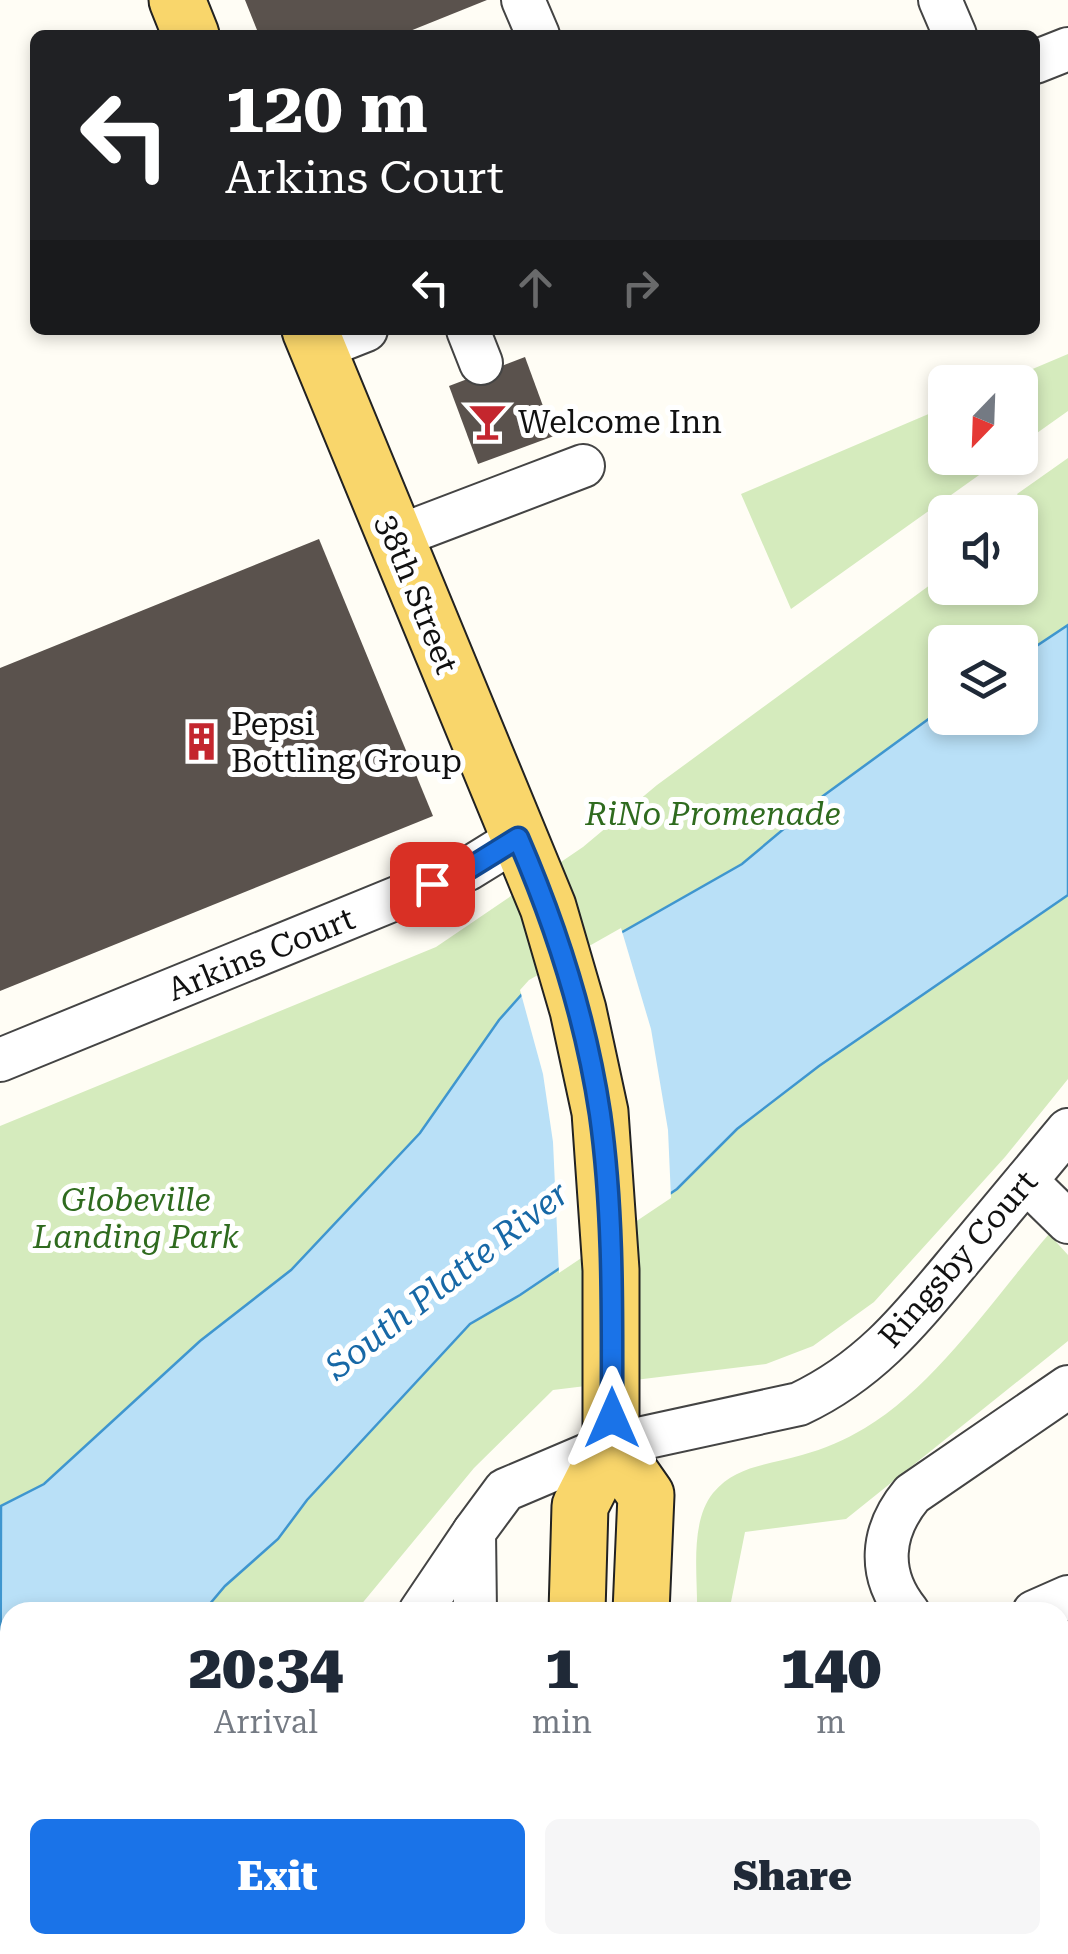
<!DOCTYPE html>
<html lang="en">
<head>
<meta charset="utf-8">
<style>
  body { margin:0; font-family:"Roboto Serif",serif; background:#f6f6f7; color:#1f2937; height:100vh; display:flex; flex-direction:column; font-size:38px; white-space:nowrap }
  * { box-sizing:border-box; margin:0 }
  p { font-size:32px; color:#747a83 }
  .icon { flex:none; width:55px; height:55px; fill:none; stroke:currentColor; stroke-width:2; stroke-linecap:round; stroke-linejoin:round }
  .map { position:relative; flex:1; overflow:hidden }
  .drawer { position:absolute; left:0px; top:1602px; width:1070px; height:352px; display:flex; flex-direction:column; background:#fff; border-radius:30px 30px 0 0; box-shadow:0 5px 15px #0003 }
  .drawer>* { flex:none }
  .top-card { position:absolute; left:30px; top:30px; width:1010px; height:305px; border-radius:15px; box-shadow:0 5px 15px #0003; background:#202124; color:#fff; overflow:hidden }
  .needle { width:65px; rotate:203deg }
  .controls { position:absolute; left:928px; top:365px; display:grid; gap:20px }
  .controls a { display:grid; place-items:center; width:110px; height:110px; border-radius:15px; background:#fff; box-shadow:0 5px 15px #0003; font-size:50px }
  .pin { position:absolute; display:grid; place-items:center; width:85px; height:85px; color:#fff; margin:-42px; border-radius:20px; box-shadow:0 5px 15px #0006 }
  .me { position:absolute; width:110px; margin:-55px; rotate:0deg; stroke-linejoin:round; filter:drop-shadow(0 0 8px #0008) }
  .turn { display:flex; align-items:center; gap:35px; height:210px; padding:0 30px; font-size:45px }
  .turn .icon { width:130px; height:130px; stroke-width:2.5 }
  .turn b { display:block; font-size:70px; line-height:85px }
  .lanes { display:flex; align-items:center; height:95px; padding:0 30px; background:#0003; justify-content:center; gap:50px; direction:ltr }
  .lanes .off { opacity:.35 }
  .eta { display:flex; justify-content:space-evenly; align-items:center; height:170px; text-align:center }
  .eta b { font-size:60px; font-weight:800; line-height:70px }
  .action { display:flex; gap:20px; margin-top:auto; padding:20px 30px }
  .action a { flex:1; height:115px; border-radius:15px; background:#1a73e8; color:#fff; font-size:40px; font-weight:800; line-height:115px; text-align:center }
  .action a+a { background:#f6f6f7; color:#1f2937 }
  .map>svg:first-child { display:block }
  .green { fill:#d5ebbd }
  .water { fill:#b9e0f7; stroke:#3f96cf; stroke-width:2.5 }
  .pier { fill:#fffdf5 }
  .building { fill:#5a524d }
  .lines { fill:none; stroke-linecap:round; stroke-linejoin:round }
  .minor-casing { stroke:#444; stroke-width:46 }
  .major-casing { stroke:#222; stroke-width:59 }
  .minor { stroke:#fff; stroke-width:42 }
  .major { stroke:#f9d66b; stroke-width:55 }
  .rail { stroke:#c4262e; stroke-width:8 }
  .route-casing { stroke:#114b97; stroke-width:25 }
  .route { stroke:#1a73e8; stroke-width:18 }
  .labels { text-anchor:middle; stroke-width:10; stroke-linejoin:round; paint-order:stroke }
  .poi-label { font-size:32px; fill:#111; stroke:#fff; text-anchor:start }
  .street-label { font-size:32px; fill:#111; stroke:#fff }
  .park-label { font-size:32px; font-style:italic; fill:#2f6b1f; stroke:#fff }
  .water-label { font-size:35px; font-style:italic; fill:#1768a6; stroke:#fff }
</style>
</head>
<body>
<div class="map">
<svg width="1068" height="1954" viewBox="0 0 1068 1954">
  <rect width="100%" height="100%" fill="#fffdf5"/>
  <g class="green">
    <path d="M 1068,354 L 1068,411 L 1020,445 L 1020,382 L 1002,382 Z"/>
    <path d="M 945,407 L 945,458 L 1003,458 L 791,609 L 741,494 Z"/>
    <path d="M 1068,458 L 1068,625 L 1020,657 L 1020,642 L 945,642 L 945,707 L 823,796 L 742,864 L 678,902 L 499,1020 L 420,1133 L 291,1270 L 200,1341 L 44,1485 L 0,1508 L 0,1126 L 436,947 L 583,847 L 657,785 L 945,574 L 945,588 L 1020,588 L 1020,520 L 1030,513 L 1017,494 Z"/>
    <path d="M 1068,895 L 1068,1079 L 1005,1157 L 874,1302 L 813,1346 L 766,1364 L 553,1390 L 474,1468 L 355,1612 L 203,1612 L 225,1586 L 278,1539 L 307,1501 L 470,1324 L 520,1295 L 677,1189 L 737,1129 L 819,1066 Z"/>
    <path d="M 1049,1234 L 1068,1255 L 1068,1341 L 846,1519 L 745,1532 L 729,1612 L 697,1612 C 698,1577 689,1523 713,1493 C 736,1465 769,1465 802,1455 C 824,1449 845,1440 865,1428 C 935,1386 995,1297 1049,1234 Z"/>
  </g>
  <path class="water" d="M 1068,625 L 1068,895 L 819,1066 L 737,1129 L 677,1189 L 520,1295 L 470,1324 L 307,1500 L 278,1539 L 225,1586 L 203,1612 L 10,1612 L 10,1945 L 37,1945 L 34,1954 L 0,1954 L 1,1506 L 44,1484 L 200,1341 L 291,1270 L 420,1133 L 499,1020 L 531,984 L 742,864 L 823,796 L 945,707 L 945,718 L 1020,718 L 1020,657 Z"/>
  <path class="pier" d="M 621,928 L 651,1029 L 668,1130 L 671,1198 L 559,1273 L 553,1142 L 543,1074 L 520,990 L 529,980 Z"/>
  <g class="building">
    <path d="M 245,0 L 487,0 L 400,35 L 259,35 Z"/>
    <path d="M 525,357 L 554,436 L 478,464 L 449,386 Z"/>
    <path d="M 319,539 L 433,816 L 0,991 L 0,668 Z"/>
    <path d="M 144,1945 L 173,1945 L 169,1954 L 140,1954 Z"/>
  </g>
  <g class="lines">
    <defs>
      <g id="minor">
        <path d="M 523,0 L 538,35"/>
        <path d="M 940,0 L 955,35"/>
        <path d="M 1035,62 L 1068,49"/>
        <path d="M 468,330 L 481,363"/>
        <path d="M 318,349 L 366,330"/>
        <path d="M 394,538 L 583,466"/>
        <path d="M 0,1060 L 468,869 L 518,838"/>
        <path d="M 1026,1181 L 1068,1222"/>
        <path d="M 420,1612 L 474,1532"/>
        <path d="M 475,1612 L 474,1532 L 505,1490 L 611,1445 L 799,1404 C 873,1369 913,1316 964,1255 C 999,1213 1033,1172 1068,1130"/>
        <path d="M 908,1612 C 877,1574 881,1531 912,1494 L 1068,1387"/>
        <path d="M 1034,1612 L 1068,1597"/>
        <path d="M 323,1954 L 348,1945"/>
      </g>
      <g id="major">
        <path d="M 177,0 L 191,35"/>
        <path d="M 310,330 L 548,907 L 578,1010 L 600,1112 L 611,1270 L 611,1445 L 580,1506 L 577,1612"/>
        <path d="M 611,1445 L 646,1495 L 641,1612"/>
        <path d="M 546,1954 L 548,1945"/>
        <path d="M 610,1954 L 612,1945"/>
      </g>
    </defs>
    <use href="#minor" class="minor-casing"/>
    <use href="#major" class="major-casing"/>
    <use href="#minor" class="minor"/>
    <use href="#major" class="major"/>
    <g class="rail">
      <path d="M 1060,1695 L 1068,1692"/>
      <path d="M 1060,1813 L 1068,1810"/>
      <path d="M 1060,1868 L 1068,1865"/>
      <path d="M 401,1954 L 424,1945"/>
      <path d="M 703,1954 L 726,1945"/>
      <path d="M 840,1954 L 863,1945"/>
    </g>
  </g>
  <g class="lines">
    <defs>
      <path id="route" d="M 432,884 L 468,869 L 518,838 C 556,926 586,1020 600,1114 C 614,1214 612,1317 612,1418"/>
    </defs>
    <use href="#route" class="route-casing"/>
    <use href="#route" class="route"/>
  </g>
  <defs>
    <symbol id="bar-bare" viewBox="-9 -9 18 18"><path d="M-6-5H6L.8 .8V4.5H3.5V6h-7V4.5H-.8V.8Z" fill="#c4262e" stroke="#fff" stroke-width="2.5" paint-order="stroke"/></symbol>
    <symbol id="building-bare" viewBox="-9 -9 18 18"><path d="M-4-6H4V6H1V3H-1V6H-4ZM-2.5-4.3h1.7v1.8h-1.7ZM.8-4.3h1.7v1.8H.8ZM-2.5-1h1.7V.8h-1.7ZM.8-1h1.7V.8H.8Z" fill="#c4262e" stroke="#fff" stroke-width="2.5" paint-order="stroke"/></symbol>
  </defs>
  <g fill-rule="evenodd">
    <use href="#bar-bare" x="460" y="394" width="55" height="55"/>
    <use href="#building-bare" x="174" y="714" width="55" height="55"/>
  </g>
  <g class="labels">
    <g class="poi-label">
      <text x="518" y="433">Welcome Inn</text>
      <text x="231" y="735">Pepsi<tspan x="231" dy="37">Bottling Group</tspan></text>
    </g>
    <g class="street-label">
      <text transform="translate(417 594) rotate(68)" y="11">38th Street</text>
      <text transform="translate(261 954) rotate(-22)" y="11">Arkins Court</text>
      <text transform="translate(958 1259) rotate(-49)" y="11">Ringsby Court</text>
    </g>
    <g class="park-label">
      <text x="713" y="825">RiNo Promenade</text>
      <text x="136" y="1211">Globeville<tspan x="136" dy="37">Landing Park</tspan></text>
    </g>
    <g class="water-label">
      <text transform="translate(447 1280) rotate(-38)" y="12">South Platte River</text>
    </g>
  </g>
</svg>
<div class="controls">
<a><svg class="needle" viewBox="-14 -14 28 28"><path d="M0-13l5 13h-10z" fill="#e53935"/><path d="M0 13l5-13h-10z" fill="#747a83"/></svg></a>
<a><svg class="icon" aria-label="sound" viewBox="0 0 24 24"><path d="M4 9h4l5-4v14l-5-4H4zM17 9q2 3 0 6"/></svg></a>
<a><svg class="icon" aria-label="layers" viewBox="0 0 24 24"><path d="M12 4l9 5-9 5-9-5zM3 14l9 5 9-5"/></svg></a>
</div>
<div class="pin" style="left:432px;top:884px;background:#d93025"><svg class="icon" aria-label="arrive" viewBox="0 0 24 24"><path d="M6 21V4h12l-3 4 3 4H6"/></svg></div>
<svg class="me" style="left:612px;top:1418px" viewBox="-20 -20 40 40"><path d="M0-17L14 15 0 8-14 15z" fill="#1a73e8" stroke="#fff" stroke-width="4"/></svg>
<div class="top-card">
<div class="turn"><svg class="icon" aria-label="left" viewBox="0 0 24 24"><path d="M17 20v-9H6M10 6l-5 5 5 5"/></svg><div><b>120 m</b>Arkins Court</div></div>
<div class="lanes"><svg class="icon" aria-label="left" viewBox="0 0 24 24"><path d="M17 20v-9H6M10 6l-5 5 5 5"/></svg><svg class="icon off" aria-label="ahead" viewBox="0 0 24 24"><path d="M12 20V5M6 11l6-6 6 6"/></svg><svg class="icon off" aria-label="right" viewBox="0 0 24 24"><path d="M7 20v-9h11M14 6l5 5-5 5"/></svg></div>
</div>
<section class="drawer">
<div class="eta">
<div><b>20:34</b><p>Arrival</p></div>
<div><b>1</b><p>min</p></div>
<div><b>140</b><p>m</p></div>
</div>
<div class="action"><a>Exit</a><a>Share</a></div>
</section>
</div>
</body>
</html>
